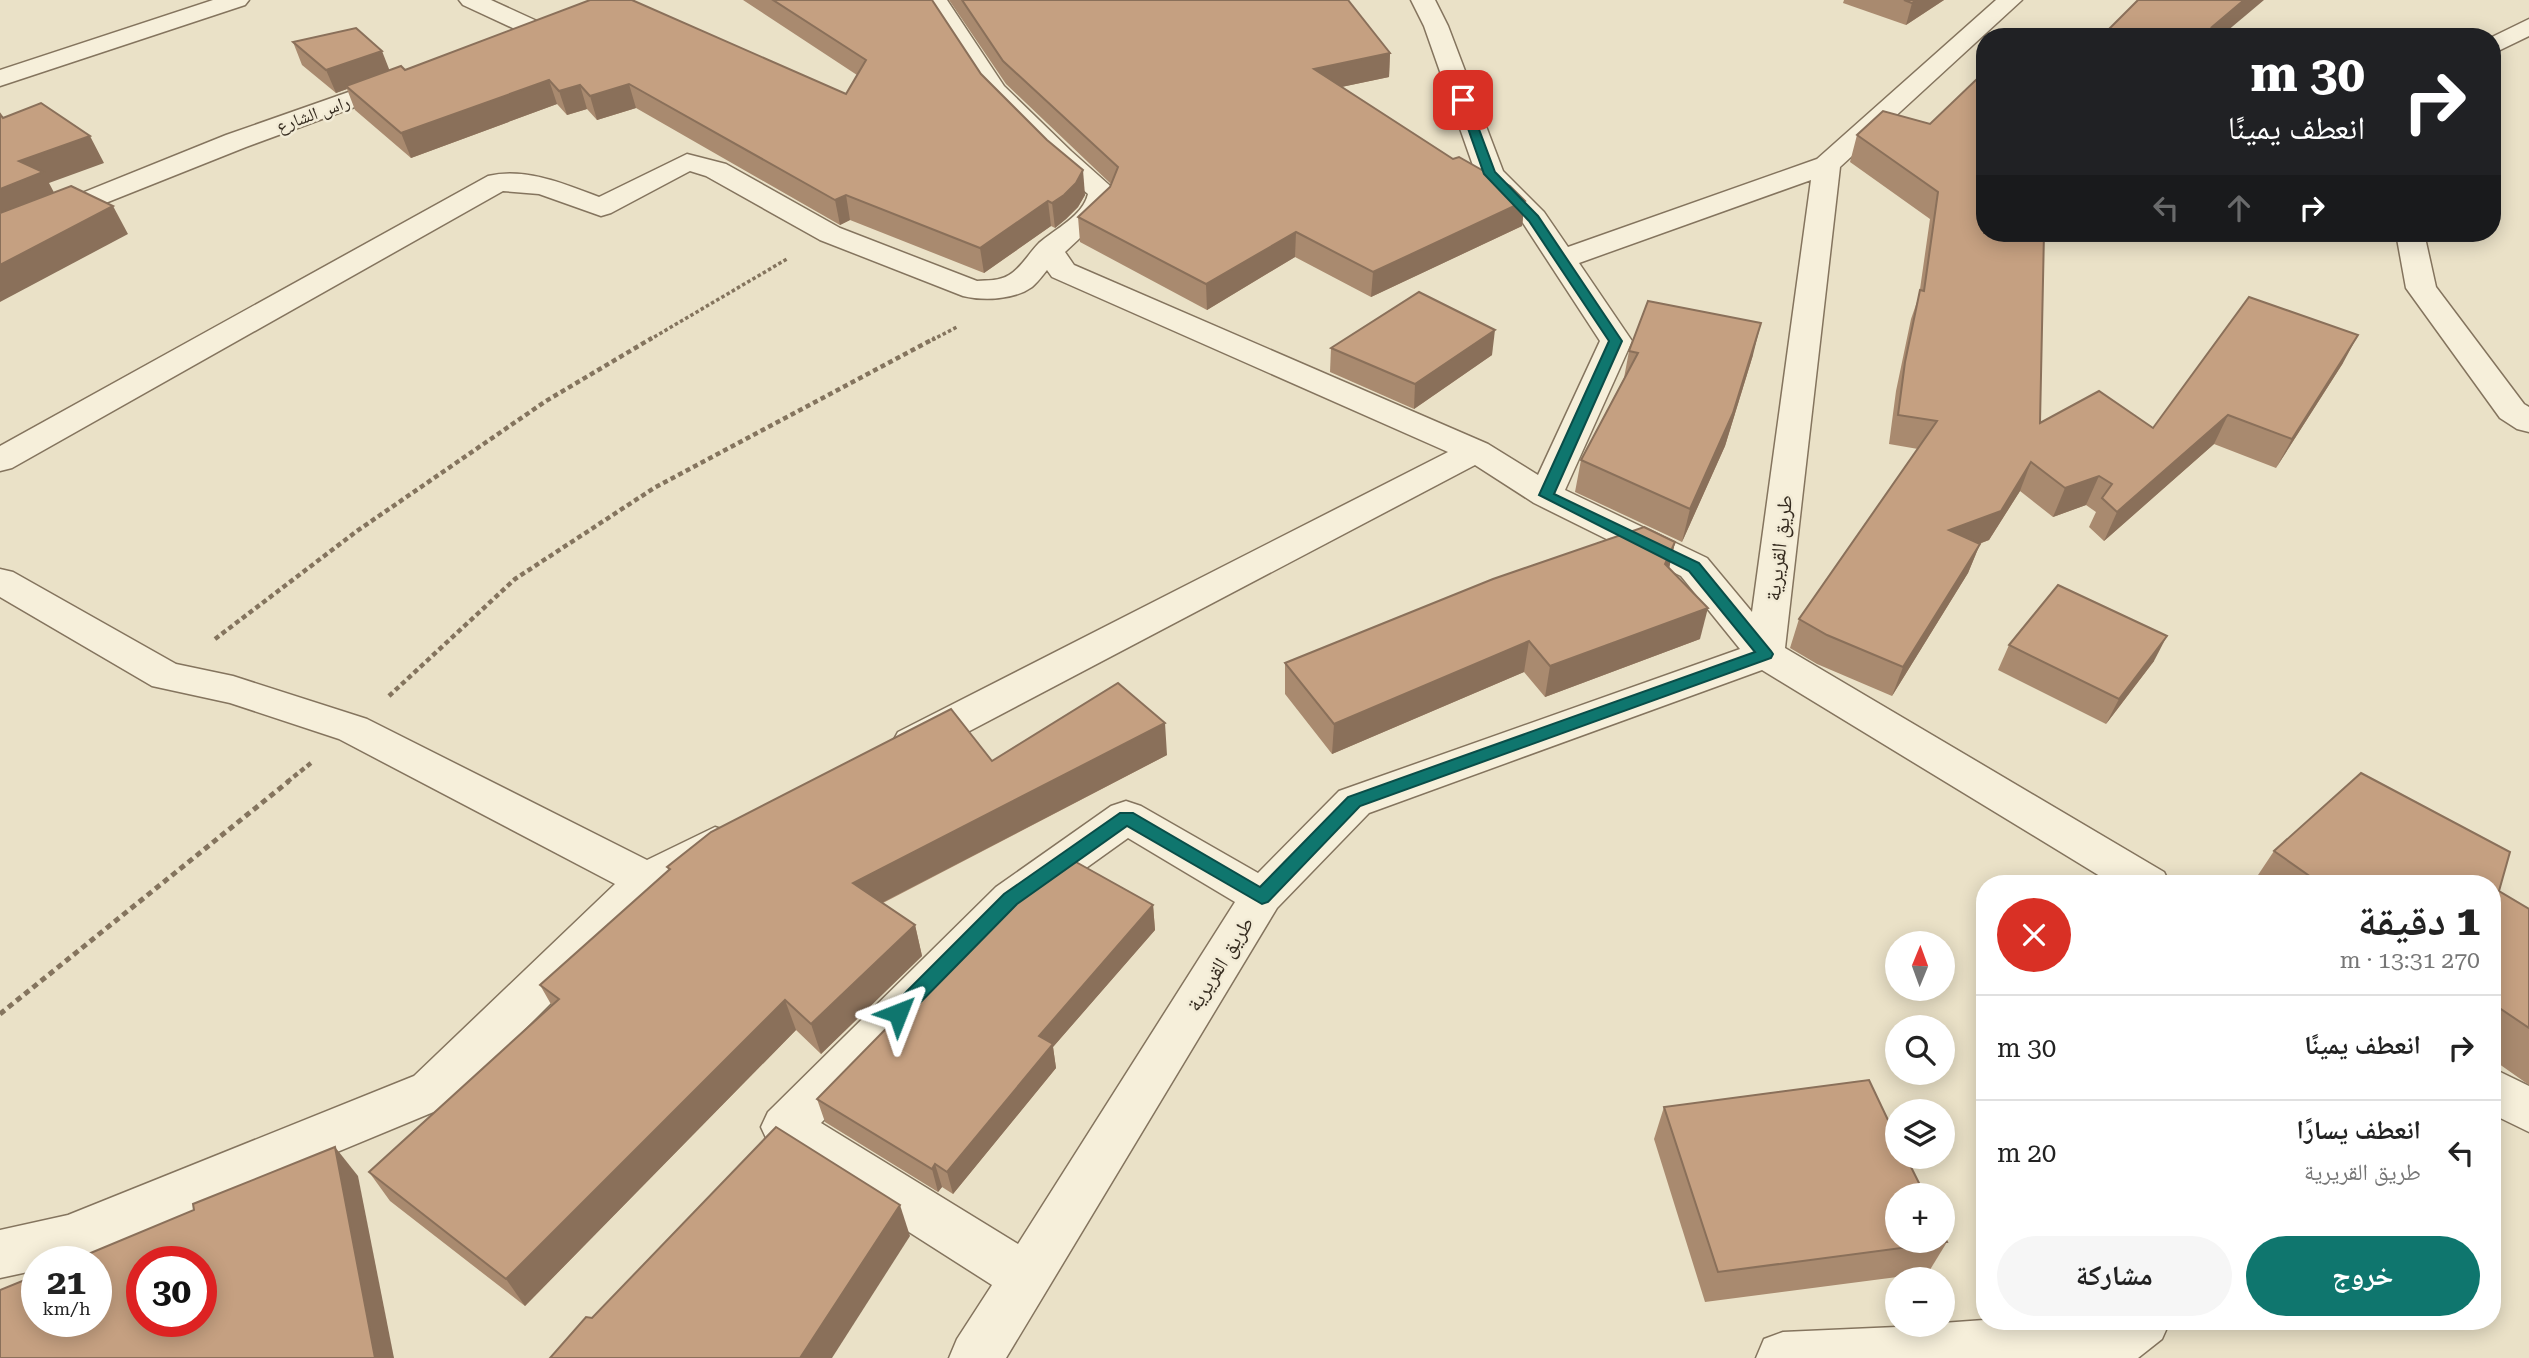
<!DOCTYPE html>
<html lang="ar">
<head>
<meta charset="utf-8">
<style>
  body { margin:0; font-family:"Roboto Serif","Noto Naskh Arabic",serif; background:#f6f6f6; color:#222; direction:rtl; height:100vh; display:flex; flex-direction:column; font-size:26px; white-space:nowrap }
  * { box-sizing:border-box; margin:0 }
  p { font-size:23px; color:#767676 }
  .icon { flex:none; width:38px; height:38px; fill:none; stroke:currentColor; stroke-width:2; stroke-linecap:round; stroke-linejoin:round }
  .map { position:relative; flex:1; overflow:hidden; direction:ltr }
  .details { position:absolute; left:1976px; top:875px; width:525px; height:455px; display:flex; flex-direction:column; background:#fff; border-radius:28px; box-shadow:0 4px 18px #0003; direction:rtl }
  .details>* { flex:none }
  .hud { position:absolute; left:1976px; top:28px; width:525px; height:214px; border-radius:28px; box-shadow:0 4px 18px #0003; direction:rtl; background:#202124; color:#fff; overflow:hidden }
  .needle { width:46px; rotate:1deg }
  .fabs { position:absolute; left:1885px; top:931px; display:grid; gap:14px }
  .fabs a { display:grid; place-items:center; width:70px; height:70px; border-radius:50%; background:#fff; box-shadow:0 4px 18px #0003; font-size:35px }
  .speed { position:absolute; left:21px; top:1246px; display:flex; gap:14px; font-size:35px; font-weight:700; text-align:center }
  .speed>* { display:grid; place-content:center; width:91px; height:91px; border-radius:50%; background:#fff; box-shadow:0 4px 18px #0003; line-height:1 }
  .speed small { font-size:18px; font-weight:400 }
  .speed .limit { border:10px solid #d22; background:#fff; color:#111 }
  .pin { position:absolute; display:grid; place-items:center; width:60px; height:60px; color:#fff; margin:-30px; border-radius:14px; box-shadow:0 4px 10px #0006 }
  .me { position:absolute; width:77px; margin:-38px; rotate:45deg; stroke-linejoin:round; filter:drop-shadow(0 0 5px #0008) }
  .turn { display:flex; align-items:center; gap:24px; height:147px; padding:0 21px; font-size:32px }
  .turn .icon { width:91px; height:91px; stroke-width:2.5 }
  .turn b { display:block; font-size:49px; line-height:60px }
  .lanes { display:flex; align-items:center; height:66px; padding:0 21px; background:#0003; justify-content:center; gap:35px; direction:ltr }
  .lanes .off { opacity:.35 }
  .round { display:grid; place-items:center; flex:none; width:74px; height:74px; border-radius:37px; background:#f6f6f6 }
  .overview { display:flex; align-items:center; justify-content:space-between; height:119px; padding:0 21px }
  h1 { font-size:42px; font-weight:800; line-height:52px }
  .button { display:flex; gap:14px; margin-top:auto; padding:14px 21px }
  .button a { flex:1; height:80px; border-radius:42px; background:#0f766e; color:#fff; font-size:28px; font-weight:800; line-height:80px; text-align:center }
  .button a+a { background:#f6f6f6; color:#222 }
  ul { padding:0; list-style:none }
  li { display:flex; align-items:center; gap:21px; height:105px; padding:0 21px; border-top:2px solid #e0e0e0 }
  li div { flex:1 }
  li b { display:block; font-size:26px }
  li em { font-style:normal }
  .map>svg:first-child { display:block }
  .lines { fill:none; stroke-linecap:round; stroke-linejoin:round }
  .minor-casing { stroke:#84745e; stroke-width:3 }
  .path-far2 { stroke:#84745e; stroke-width:3.5; stroke-dasharray:3.5 2.5; stroke-linecap:butt }
  .path-far1 { stroke:#84745e; stroke-width:4.5; stroke-dasharray:5 3.5; stroke-linecap:butt }
  .path { stroke:#84745e; stroke-width:5; stroke-dasharray:6 4.5; stroke-linecap:butt }
  .minor { fill:#f6efda; fill-rule:evenodd }
  .wall { fill:#a98a6f }
  .shaded-wall { fill:#8a705a }
  .building { fill:#c5a081; stroke:#8a705a; stroke-width:2; fill-rule:evenodd }
  .route { fill:#0f766e; stroke:#0a4d48; stroke-width:2 }
  .labels { text-anchor:middle; stroke-width:5; stroke-linejoin:round; paint-order:stroke }
  .far-street-label { font-size:18px; fill:#362c20; stroke:#f2ebd6 }
  .street-label { font-size:21px; fill:#362c20; stroke:#f2ebd6 }
</style>
</head>
<body>
<div class="map">
<svg width="2529" height="1358" viewBox="0 0 2529 1358">
  <rect width="100%" height="100%" fill="#eae1c7"/>
  <g class="lines">
    <defs>
      <g id="minor">
        <path d="M 213,0 L 249,0 L 245,5 L 0,86 L 0,70 Z"/>
        <path d="M 459,0 L 491,0 L 550,27 L 553,32 L 550,37 L 541,39 L 532,37 L 463,5 Z"/>
        <path d="M 923,0 L 947,0 L 1004,86 L 1071,151 L 1117,192 L 1110,210 L 1065,252 L 1074,265 L 1488,444 L 1538,475 L 1600,341 L 1523,223 L 1476,174 L 1424,26 L 1411,0 L 1435,0 L 1448,26 L 1503,171 L 1544,212 L 1568,247 L 1817,159 L 1996,0 L 2022,0 L 1840,167 L 1785,648 L 2164,872 L 2170,884 L 2113,884 L 1762,670 L 1369,813 L 1277,908 L 1006,1358 L 949,1358 L 957,1339 L 992,1285 L 768,1142 L 761,1127 L 768,1112 L 996,887 L 1111,806 L 1126,801 L 1141,806 L 1258,873 L 1339,791 L 1740,649 L 1681,576 L 1534,503 L 1475,465 L 926,754 L 912,758 L 898,754 L 892,743 L 898,732 L 1448,452 L 1052,277 L 1047,270 C 1043,275 1037,283 1032,287 C 1014,300 983,301 963,296 L 820,240 L 706,176 L 690,171 L 611,213 L 601,216 L 539,194 L 503,191 L 12,468 L 0,471 L 0,446 L 488,176 C 525,167 565,184 599,197 L 687,154 L 726,164 L 840,228 L 977,281 C 988,280 1000,281 1009,275 C 1021,268 1029,253 1039,243 C 1055,229 1083,216 1088,194 L 1051,163 L 986,96 ZM 1811,180 L 1752,612 L 1707,558 L 1565,490 L 1632,341 L 1579,263 ZM 1128,838 L 1235,902 L 1018,1244 L 821,1123 L 1026,911 Z"/>
        <path d="M 2529,19 L 2529,36 L 2492,54 L 2492,37 Z"/>
        <path d="M 400,74 L 409,77 L 413,82 L 409,87 L 246,147 L 0,245 L 0,226 L 226,135 Z"/>
        <path d="M 2396,233 L 2424,233 L 2436,287 L 2524,404 L 2529,407 L 2529,432 L 2517,429 L 2500,418 L 2406,288 Z"/>
        <path d="M 0,569 L 13,572 L 176,664 L 233,676 L 367,719 L 647,860 L 715,827 L 730,832 L 736,844 L 730,856 L 662,892 L 448,1106 L 72,1262 L 37,1262 L 37,1270 L 0,1278 L 0,1230 L 68,1215 L 414,1076 L 615,884 L 339,739 L 230,703 L 152,686 L 0,597 Z"/>
        <path d="M 2492,1068 L 2529,1086 L 2529,1132 L 2492,1114 Z"/>
        <path d="M 1984,1320 L 2170,1321 L 2162,1339 L 2138,1358 L 1756,1358 L 1764,1339 L 1783,1332 L 1942,1325 L 1942,1323 Z"/>
      </g>
    </defs>
    <use href="#minor" class="minor-casing"/>
    <g class="path-far2">
      <path d="M 649,340 L 787,259"/>
      <path d="M 932,340 L 957,327"/>
    </g>
    <g class="path-far1">
      <path d="M 215,639 L 357,531 L 546,401 L 652,338"/>
      <path d="M 389,696 L 515,579 L 654,488 L 935,338"/>
      <path d="M 287,782 L 311,763"/>
    </g>
    <path class="path" d="M 0,1014 L 289,781"/>
    <use href="#minor" class="minor"/>
  </g>
  <g class="wall">
    <path d="M 743,0 L 932,0 L 981,74 L 1085,195 L 1078,207 L 1066,219 L 1055,228 L 1051,226 L 984,273 L 850,220 L 840,225 L 636,108 L 597,120 L 587,109 L 567,115 L 557,104 L 411,158 L 355,110 L 347,89 L 336,93 L 302,65 L 293,42 L 390,70 L 405,70 L 846,94 L 857,75 Z"/>
    <path d="M 949,0 L 1348,0 L 1390,53 L 1389,77 L 1341,87 L 1453,159 L 1525,201 L 1522,226 L 1371,297 L 1295,257 L 1207,310 L 1080,242 L 1078,217 L 1110,187 L 1111,184 L 1006,84 Z"/>
    <path d="M 1844,0 L 1944,0 L 1906,25 L 1843,3 Z"/>
    <path d="M 1883,111 L 1984,233 L 2047,233 L 2044,240 L 2040,423 L 2153,428 L 2343,363 L 2276,468 L 2214,444 L 2104,541 L 2089,527 L 2096,512 L 2086,505 L 2053,517 L 2020,491 L 1989,540 L 1979,544 L 1980,544 L 1968,573 L 1892,696 L 1817,664 L 1790,648 L 1799,619 L 1918,449 L 1889,444 L 1896,391 L 1911,319 L 1919,296 L 1930,219 L 1850,162 L 1857,135 Z"/>
    <path d="M 1331,348 L 1492,355 L 1414,409 L 1330,372 Z"/>
    <path d="M 1629,351 L 1753,355 L 1725,446 L 1682,542 L 1575,492 L 1581,460 L 1624,378 Z"/>
    <path d="M 1675,542 L 1669,568 L 1700,639 L 1545,697 L 1524,672 L 1332,754 L 1285,694 L 1285,663 Z"/>
    <path d="M 2009,645 L 2154,661 L 2106,724 L 1998,670 Z"/>
    <path d="M 1167,755 L 883,903 L 915,925 L 922,956 L 821,1054 L 796,1030 L 525,1306 L 390,1201 L 369,1172 L 552,1006 L 540,985 L 669,871 L 667,867 L 992,761 Z"/>
    <path d="M 2361,773 L 2510,852 L 2499,891 L 2529,909 L 2529,1085 L 2492,1059 L 2492,884 L 2252,884 L 2274,851 Z"/>
    <path d="M 1153,905 L 1155,930 L 1053,1047 L 1056,1068 L 953,1194 L 942,1187 L 938,1192 L 825,1122 L 817,1099 Z"/>
    <path d="M 1664,1107 L 1947,1242 L 1928,1273 L 1705,1302 L 1654,1139 Z"/>
  </g>
  <g class="shaded-wall">
    <path d="M 1916,0 L 1944,0 L 1906,25 L 1912,3 Z"/>
    <path d="M 2244,0 L 2264,0 L 2220,37 L 2212,27 Z"/>
    <path d="M 382,51 L 391,74 L 346,86 L 347,89 L 336,93 L 326,70 Z"/>
    <path d="M 1390,53 L 1389,77 L 1313,93 L 1314,69 Z"/>
    <path d="M 549,80 L 557,104 L 411,158 L 401,133 Z"/>
    <path d="M 629,84 L 636,108 L 597,120 L 590,96 Z"/>
    <path d="M 580,85 L 587,109 L 567,115 L 559,91 Z"/>
    <path d="M 90,136 L 104,163 L 49,183 L 58,200 L 0,223 L 0,189 L 19,161 Z"/>
    <path d="M 1083,170 L 1085,195 L 1078,207 L 1066,219 L 1055,228 L 1052,203 Z"/>
    <path d="M 846,195 L 850,220 L 840,225 L 835,200 Z"/>
    <path d="M 1048,201 L 1051,226 L 984,273 L 980,248 Z"/>
    <path d="M 1525,201 L 1522,226 L 1371,297 L 1373,272 Z"/>
    <path d="M 113,206 L 128,234 L 0,302 L 0,265 Z"/>
    <path d="M 1296,232 L 1295,257 L 1207,310 L 1206,284 Z"/>
    <path d="M 1761,323 L 1753,355 L 1725,446 L 1682,542 L 1690,509 Z"/>
    <path d="M 1495,330 L 1492,355 L 1414,409 L 1415,384 Z"/>
    <path d="M 2358,335 L 2343,363 L 2276,468 L 2292,439 Z"/>
    <path d="M 2228,415 L 2214,444 L 2104,541 L 2117,512 Z"/>
    <path d="M 2031,462 L 2020,491 L 1989,540 L 1938,559 L 1949,530 Z"/>
    <path d="M 2099,476 L 2086,505 L 2053,517 L 2065,488 Z"/>
    <path d="M 1675,542 L 1668,573 L 1665,564 Z"/>
    <path d="M 1980,544 L 1968,573 L 1892,696 L 1903,667 Z"/>
    <path d="M 1708,608 L 1700,639 L 1545,697 L 1550,666 Z"/>
    <path d="M 2167,636 L 2154,661 L 2106,724 L 2119,699 Z"/>
    <path d="M 1529,641 L 1524,672 L 1332,754 L 1334,724 Z"/>
    <path d="M 1165,723 L 1167,755 L 862,913 L 853,883 Z"/>
    <path d="M 1153,905 L 1155,930 L 1053,1047 L 1056,1068 L 953,1194 L 947,1172 L 1039,1036 Z"/>
    <path d="M 915,925 L 922,956 L 821,1054 L 811,1024 Z"/>
    <path d="M 785,1000 L 796,1030 L 525,1306 L 506,1279 Z"/>
    <path d="M 335,1147 L 358,1176 L 394,1358 L 375,1358 Z"/>
    <path d="M 935,1164 L 942,1187 L 938,1192 L 932,1169 Z"/>
    <path d="M 900,1205 L 910,1236 L 832,1358 L 800,1358 Z"/>
  </g>
  <g class="building">
    <path d="M 590,0 L 632,0 L 846,94 L 866,60 L 773,0 L 932,0 L 981,74 L 1047,140 L 1083,170 L 1076,183 L 1064,195 L 1052,203 L 1048,201 L 980,248 L 846,195 L 835,200 L 629,84 L 590,96 L 580,85 L 559,91 L 549,80 L 401,133 L 346,86 L 401,66 L 405,70 Z"/>
    <path d="M 962,0 L 1348,0 L 1390,53 L 1314,69 L 1453,159 L 1459,157 L 1510,186 L 1525,201 L 1373,272 L 1296,232 L 1206,284 L 1078,217 L 1110,187 L 1118,167 L 1003,61 Z"/>
    <path d="M 1904,0 L 1916,0 L 1912,3 Z"/>
    <path d="M 2138,0 L 2244,0 L 2212,27 L 2244,37 L 2101,37 Z"/>
    <path d="M 356,28 L 382,51 L 326,70 L 293,42 Z"/>
    <path d="M 1980,76 L 1984,77 L 1984,233 L 2044,233 L 2040,423 L 2099,391 L 2153,428 L 2249,297 L 2358,335 L 2292,439 L 2228,415 L 2117,512 L 2102,498 L 2112,484 L 2099,476 L 2065,488 L 2031,462 L 2001,511 L 1949,530 L 1980,544 L 1903,667 L 1827,635 L 1799,619 L 1937,421 L 1898,415 L 1905,362 L 1920,290 L 1924,291 L 1938,192 L 1857,135 L 1883,111 L 1930,124 Z"/>
    <path d="M 41,103 L 90,136 L 19,161 L 43,172 L 0,189 L 0,114 L 3,118 Z"/>
    <path d="M 71,186 L 113,206 L 0,265 L 0,213 Z"/>
    <path d="M 1419,292 L 1495,330 L 1415,384 L 1331,348 Z"/>
    <path d="M 1648,301 L 1761,323 L 1733,413 L 1690,509 L 1581,460 L 1638,353 L 1629,351 Z"/>
    <path d="M 1644,527 L 1675,542 L 1665,564 L 1708,608 L 1550,666 L 1529,641 L 1334,724 L 1285,663 L 1493,579 Z"/>
    <path d="M 2058,585 L 2167,636 L 2119,699 L 2009,645 Z"/>
    <path d="M 1118,683 L 1165,723 L 853,883 L 915,925 L 811,1024 L 785,1000 L 506,1279 L 369,1172 L 559,999 L 540,985 L 670,869 L 667,867 L 711,832 L 951,709 L 992,761 Z"/>
    <path d="M 2361,773 L 2510,852 L 2499,891 L 2529,909 L 2529,1028 L 2492,1003 L 2492,884 L 2321,884 L 2274,851 Z"/>
    <path d="M 1067,857 L 1153,905 L 1039,1036 L 1053,1044 L 947,1172 L 935,1164 L 932,1169 L 817,1099 L 1024,888 Z"/>
    <path d="M 1869,1080 L 1897,1139 L 1897,1157 L 1906,1157 L 1925,1195 L 1897,1195 L 1897,1241 L 1942,1241 L 1942,1232 L 1947,1242 L 1718,1272 L 1664,1107 Z"/>
    <path d="M 776,1127 L 900,1205 L 800,1358 L 550,1358 L 586,1317 L 592,1318 Z"/>
    <path d="M 335,1147 L 375,1358 L 0,1358 L 0,1290 L 37,1275 L 37,1321 L 96,1321 L 96,1262 L 69,1262 L 194,1210 L 193,1204 ZM 142,1262 L 201,1262 L 201,1321 L 142,1321 Z"/>
  </g>
  <path class="route" d="M 1463,97 L 1468,100 L 1495,172 L 1538,216 L 1622,341 L 1554,494 L 1699,563 L 1771,651 L 1773,654 L 1771,658 L 1360,806 L 1268,902 L 1262,904 L 1127,826 L 1017,904 L 904,1019 L 898,1021 L 891,1019 L 888,1013 L 891,1007 L 1004,894 L 1120,813 L 1133,813 L 1260,887 L 1348,797 L 1755,652 L 1689,571 L 1539,495 L 1609,341 L 1529,221 L 1484,174 L 1458,100 Z"/>
  <g class="labels">
    <g class="far-street-label">
      <text transform="translate(313 114) rotate(-20)" y="6">راس الشارع</text>
    </g>
    <g class="street-label">
      <text transform="translate(1779 548) rotate(-83)" y="7">طريق القريرية</text>
      <text transform="translate(1220 964) rotate(-58)" y="7">طريق القريرية</text>
    </g>
  </g>
</svg>
<div class="fabs">
<a><svg class="needle" viewBox="-14 -14 28 28"><path d="M0-13l5 13h-10z" fill="#e53935"/><path d="M0 13l5-13h-10z" fill="#767676"/></svg></a>
<a><svg class="icon" aria-label="search" viewBox="0 0 24 24"><circle cx="10" cy="10" r="6"/><path d="M15 15l6 6"/></svg></a>
<a><svg class="icon" aria-label="layers" viewBox="0 0 24 24"><path d="M12 4l9 5-9 5-9-5zM3 14l9 5 9-5"/></svg></a>
<a>+</a>
<a>−</a>
</div>
<div class="speed"><div>21<small>km/h</small></div><div class="limit">30</div></div>
<div class="pin" style="left:1463px;top:100px;background:#d93025"><svg class="icon" aria-label="arrive" viewBox="0 0 24 24"><path d="M6 21V4h12l-3 4 3 4H6"/></svg></div>
<svg class="me" style="left:898px;top:1013px" viewBox="-20 -20 40 40"><path d="M0-17L14 15 0 8-14 15z" fill="#0f766e" stroke="#fff" stroke-width="4"/></svg>
<div class="hud">
<div class="turn"><svg class="icon" aria-label="right" viewBox="0 0 24 24"><path d="M7 20v-9h11M14 6l5 5-5 5"/></svg><div><b>30 m</b>انعطف يمينًا</div></div>
<div class="lanes"><svg class="icon off" aria-label="left" viewBox="0 0 24 24"><path d="M17 20v-9H6M10 6l-5 5 5 5"/></svg><svg class="icon off" aria-label="ahead" viewBox="0 0 24 24"><path d="M12 20V5M6 11l6-6 6 6"/></svg><svg class="icon" aria-label="right" viewBox="0 0 24 24"><path d="M7 20v-9h11M14 6l5 5-5 5"/></svg></div>
</div>
<section class="details">
<div class="overview"><div><h1>1 دقيقة</h1><p>270 m · 13:31</p></div><a class="round" style="background:#d93025;color:#fff"><svg class="icon" aria-label="close" viewBox="0 0 24 24"><path d="M6 6l12 12M18 6L6 18"/></svg></a></div>
<ul>
<li><svg class="icon" aria-label="right" viewBox="0 0 24 24"><path d="M7 20v-9h11M14 6l5 5-5 5"/></svg><div><b>انعطف يمينًا</b></div><em>30 m</em></li>
<li><svg class="icon" aria-label="left" viewBox="0 0 24 24"><path d="M17 20v-9H6M10 6l-5 5 5 5"/></svg><div><b>انعطف يسارًا</b><p>طريق القريرية</p></div><em>20 m</em></li>
</ul>
<div class="button"><a>خروج</a><a>مشاركة</a></div>
</section>
</div>
</body>
</html>
